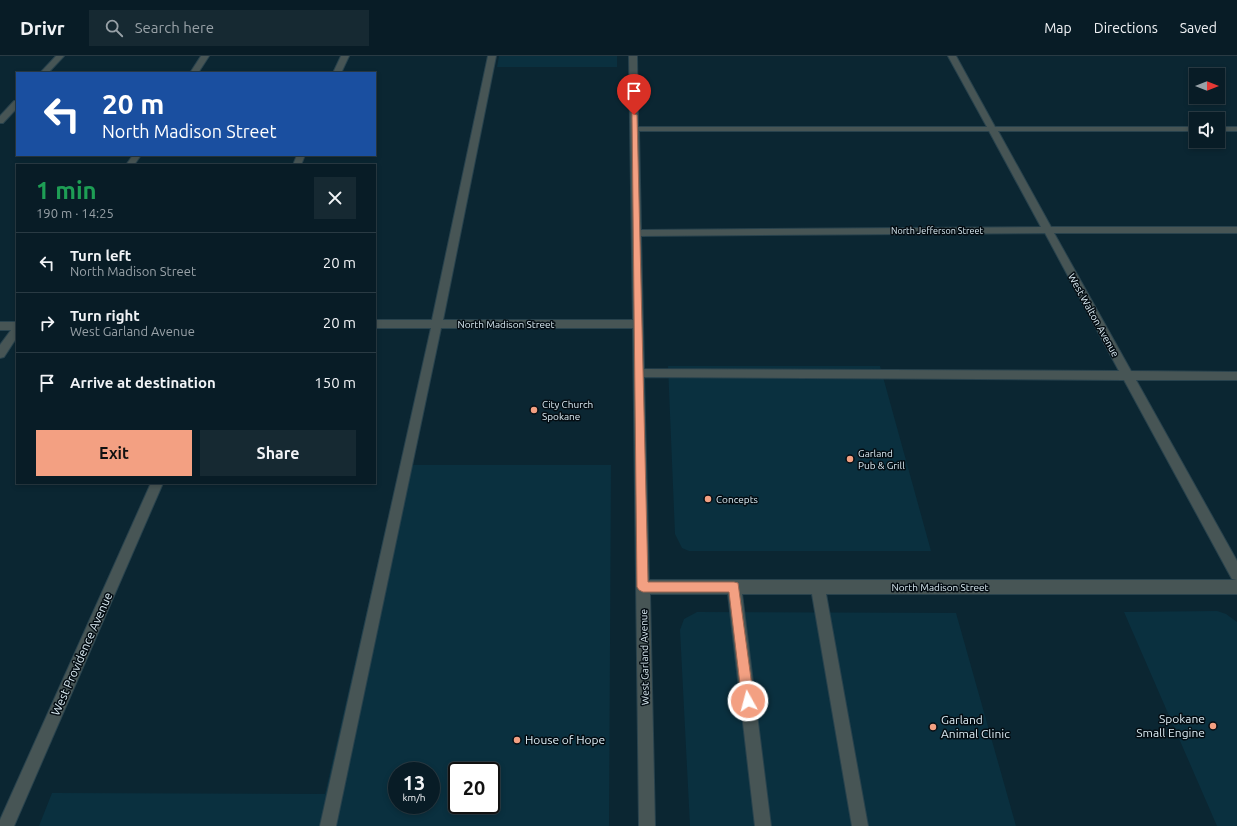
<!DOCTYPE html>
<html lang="en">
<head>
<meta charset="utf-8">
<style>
  body { margin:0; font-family:Ubuntu,sans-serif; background:#162932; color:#f1f3f6; height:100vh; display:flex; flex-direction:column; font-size:15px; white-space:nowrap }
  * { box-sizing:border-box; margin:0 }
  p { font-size:13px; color:#98a1a7 }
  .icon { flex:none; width:22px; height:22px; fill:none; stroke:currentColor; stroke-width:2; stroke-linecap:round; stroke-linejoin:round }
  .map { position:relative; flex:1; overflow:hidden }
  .details { position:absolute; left:16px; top:108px; width:360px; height:320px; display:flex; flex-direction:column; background:#081c26; border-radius:0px; box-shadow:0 2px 6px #0003,0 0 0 1px #293a43 }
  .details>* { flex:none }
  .top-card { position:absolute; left:16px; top:16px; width:360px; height:84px; border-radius:0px; box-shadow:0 2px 6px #0003,0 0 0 1px #293a43; background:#1a4fa0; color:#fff; overflow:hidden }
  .needle { width:26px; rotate:90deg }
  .buttons { position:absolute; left:1189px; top:12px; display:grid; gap:8px }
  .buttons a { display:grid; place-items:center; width:36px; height:36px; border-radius:0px; background:#081c26; box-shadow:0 2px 6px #0003,0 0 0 1px #293a43; font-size:20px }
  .speed { position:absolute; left:388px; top:706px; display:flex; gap:8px; font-size:20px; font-weight:700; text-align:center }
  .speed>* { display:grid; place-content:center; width:52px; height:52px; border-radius:50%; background:#081c26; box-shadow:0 2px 6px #0003,0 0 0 1px #293a43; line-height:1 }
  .speed small { font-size:10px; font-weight:400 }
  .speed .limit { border:2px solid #111; border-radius:6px; background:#fff; color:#111 }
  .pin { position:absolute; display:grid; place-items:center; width:34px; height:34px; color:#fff; margin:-41px -17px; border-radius:50% 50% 50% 0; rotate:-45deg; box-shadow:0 0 4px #0007 }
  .pin .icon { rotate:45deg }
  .me { position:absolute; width:44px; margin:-22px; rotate:353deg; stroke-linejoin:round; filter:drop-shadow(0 0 3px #0008) }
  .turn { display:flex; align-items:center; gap:14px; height:84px; padding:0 20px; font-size:18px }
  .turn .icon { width:52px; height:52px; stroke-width:2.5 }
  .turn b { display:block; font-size:28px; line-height:34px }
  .round { display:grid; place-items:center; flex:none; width:42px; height:42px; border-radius:0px; background:#162932 }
  .overview { display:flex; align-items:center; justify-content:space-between; height:68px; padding:0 20px }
  h1 { font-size:24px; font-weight:700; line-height:30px; color:#1e9e55 }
  .cta { display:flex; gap:8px; margin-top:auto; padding:8px 20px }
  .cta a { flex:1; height:46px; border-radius:0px; background:#f3a082; color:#111; font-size:16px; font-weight:700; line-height:46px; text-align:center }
  .cta a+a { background:#162932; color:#f1f3f6 }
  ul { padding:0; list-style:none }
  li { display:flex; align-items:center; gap:12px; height:60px; padding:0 20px; border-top:1px solid #293a43 }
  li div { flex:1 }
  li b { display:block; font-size:15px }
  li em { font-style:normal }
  header { display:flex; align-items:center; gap:24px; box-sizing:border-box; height:56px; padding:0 20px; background:#081c26; border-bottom:1px solid #293a43 }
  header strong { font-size:19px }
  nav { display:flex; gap:22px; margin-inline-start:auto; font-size:14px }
  .search { width:280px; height:36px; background:#162932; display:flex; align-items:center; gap:10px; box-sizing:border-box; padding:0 14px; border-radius:0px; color:#98a1a7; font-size:15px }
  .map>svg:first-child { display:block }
  .built { fill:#0a303f; fill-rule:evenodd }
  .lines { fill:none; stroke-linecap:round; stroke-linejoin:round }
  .minor-casing { stroke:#28424d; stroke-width:2 }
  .minor { fill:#475555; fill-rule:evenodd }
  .route { fill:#f3a082; stroke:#9e6854 }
  .poi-dot { fill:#f3a082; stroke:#040d13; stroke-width:1.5 }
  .labels { text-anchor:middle; stroke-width:3; stroke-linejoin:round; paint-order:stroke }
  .far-street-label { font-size:9px; fill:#dbebf3; stroke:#040d13 }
  .street-label { font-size:10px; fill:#dbebf3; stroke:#040d13 }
  .poi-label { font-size:10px; fill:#dbebf3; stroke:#040d13; text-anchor:start }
  .near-street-label { font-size:12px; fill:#dbebf3; stroke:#040d13 }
  .near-poi-label { font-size:12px; fill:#dbebf3; stroke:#040d13; text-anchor:start }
</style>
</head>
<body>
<header>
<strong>Drivr</strong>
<div class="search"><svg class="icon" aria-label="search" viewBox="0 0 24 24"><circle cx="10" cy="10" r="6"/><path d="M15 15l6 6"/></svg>Search here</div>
<nav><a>Map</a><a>Directions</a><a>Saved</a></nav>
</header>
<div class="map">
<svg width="1237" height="770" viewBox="0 0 1237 770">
  <rect width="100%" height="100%" fill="#0b2632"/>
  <g class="built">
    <path d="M 499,0 L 617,0 L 617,11 L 497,11 Z"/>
    <path d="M 668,310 L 880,310 L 931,495 L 689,495 L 682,492 L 675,478 Z"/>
    <path d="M 400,409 L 611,409 L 609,770 L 39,770 L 52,737 L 325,738 ZM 397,715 L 431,715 L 431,749 L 397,749 ZM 457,715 L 491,715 L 491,749 L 457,749 Z"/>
    <path d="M 1217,555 L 1226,558 L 1237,566 L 1237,770 L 1217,770 L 1124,556 Z"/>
    <path d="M 697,556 L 956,557 L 1016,770 L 690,770 L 680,574 L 684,563 Z"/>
  </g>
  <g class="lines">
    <defs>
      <g id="minor">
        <path d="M 56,0 L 64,0 L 48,17 L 40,17 Z"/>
        <path d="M 201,0 L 209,0 L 198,17 L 190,17 Z"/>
        <path d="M 341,0 L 349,0 L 341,17 L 333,17 Z"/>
        <path d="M 488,0 L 496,0 L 443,264 L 633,264 L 629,0 L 637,0 L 638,71 L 987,71 L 948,0 L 956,0 L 995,71 L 1196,71 L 1196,75 L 998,75 L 1051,171 L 1237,171 L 1237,177 L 1054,177 L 1131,315 L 1237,316 L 1237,324 L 1136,324 L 1237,505 L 1237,524 L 1232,523 L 1124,324 L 644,321 L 649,524 L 1237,524 L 1237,538 L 826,538 L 868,770 L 852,770 L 812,538 L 742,538 L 771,770 L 755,770 L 728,538 L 650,538 L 655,770 L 639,770 L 633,272 L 441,272 L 336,770 L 320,770 L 431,272 L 375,272 L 375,264 L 432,264 ZM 639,75 L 989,75 L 1041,171 L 641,174 ZM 1045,177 L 1119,315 L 644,313 L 641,180 Z"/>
        <path d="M 14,45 L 17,45 L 17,52 L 3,67 L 0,67 L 0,60 Z"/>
        <rect x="1218" y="71" width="19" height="4"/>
        <path d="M 133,99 L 141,99 L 134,109 L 126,109 Z"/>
        <path d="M 297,99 L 305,99 L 301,109 L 293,109 Z"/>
        <path d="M 0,266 L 17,266 L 17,281 L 4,301 L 0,302 L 0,289 L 11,274 L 0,274 Z"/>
        <path d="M 151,427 L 163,427 L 14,770 L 0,770 L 0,764 Z"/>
      </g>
    </defs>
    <use href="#minor" class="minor-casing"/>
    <use href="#minor" class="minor"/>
  </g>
  <path class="route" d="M 632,57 L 637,59 L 648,526 L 734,526 L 738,527 L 754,645 L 752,649 L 748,651 L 744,649 L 742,645 L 729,536 L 643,536 L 639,534 L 637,531 Z"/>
  <g class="poi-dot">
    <circle cx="534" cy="354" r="4"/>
    <circle cx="850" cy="403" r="4"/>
    <circle cx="708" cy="443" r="4"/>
    <circle cx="1213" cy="670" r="4"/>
    <circle cx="933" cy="671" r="4"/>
    <circle cx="517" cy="684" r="4"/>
  </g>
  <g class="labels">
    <g class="far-street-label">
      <text x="937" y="178">North Jefferson Street</text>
    </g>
    <g class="street-label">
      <text transform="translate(1094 259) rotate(61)" y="4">West Walton Avenue</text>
      <text x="506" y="272">North Madison Street</text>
      <text x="940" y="535">North Madison Street</text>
      <text transform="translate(644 601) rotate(-91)" y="4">West Garland Avenue</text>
    </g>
    <g class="poi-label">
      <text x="542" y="352">City Church<tspan x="542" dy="12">Spokane</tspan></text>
      <text x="858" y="401">Garland<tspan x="858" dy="12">Pub &amp; Grill</tspan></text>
      <text x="716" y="447">Concepts</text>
    </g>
    <g class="near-street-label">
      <text transform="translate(82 598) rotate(-66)" y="4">West Providence Avenue</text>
    </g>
    <g class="near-poi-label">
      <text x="1205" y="667" text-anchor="end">Spokane<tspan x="1205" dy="14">Small Engine</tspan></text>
      <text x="941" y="668">Garland<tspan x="941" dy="14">Animal Clinic</tspan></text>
      <text x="525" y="688">House of Hope</text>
    </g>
  </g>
</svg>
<div class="buttons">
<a><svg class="needle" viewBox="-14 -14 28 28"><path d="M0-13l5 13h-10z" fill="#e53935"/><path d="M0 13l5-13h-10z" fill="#98a1a7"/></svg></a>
<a><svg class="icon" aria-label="sound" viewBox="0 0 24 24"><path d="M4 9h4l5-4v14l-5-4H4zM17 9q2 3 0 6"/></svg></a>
</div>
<div class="speed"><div>13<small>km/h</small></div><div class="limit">20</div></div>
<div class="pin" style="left:634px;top:59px;background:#d93025"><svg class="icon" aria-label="arrive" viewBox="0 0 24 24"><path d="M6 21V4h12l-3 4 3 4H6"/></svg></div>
<svg class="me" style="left:748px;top:645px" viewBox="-20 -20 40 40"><circle r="17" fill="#f3a082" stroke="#fff" stroke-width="3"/><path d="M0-11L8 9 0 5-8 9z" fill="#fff"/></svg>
<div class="top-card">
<div class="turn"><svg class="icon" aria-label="left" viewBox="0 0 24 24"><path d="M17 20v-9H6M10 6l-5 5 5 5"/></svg><div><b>20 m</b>North Madison Street</div></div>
</div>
<section class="details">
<div class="overview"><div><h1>1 min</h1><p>190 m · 14:25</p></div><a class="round"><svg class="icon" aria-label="close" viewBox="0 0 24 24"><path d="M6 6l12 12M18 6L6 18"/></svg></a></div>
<ul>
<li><svg class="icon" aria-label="left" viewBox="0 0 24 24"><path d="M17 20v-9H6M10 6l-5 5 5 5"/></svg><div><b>Turn left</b><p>North Madison Street</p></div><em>20 m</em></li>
<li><svg class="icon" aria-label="right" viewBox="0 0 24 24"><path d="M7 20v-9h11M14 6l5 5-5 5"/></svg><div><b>Turn right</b><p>West Garland Avenue</p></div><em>20 m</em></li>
<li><svg class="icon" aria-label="arrive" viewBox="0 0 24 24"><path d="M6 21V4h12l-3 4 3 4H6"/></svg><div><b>Arrive at destination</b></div><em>150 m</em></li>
</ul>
<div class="cta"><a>Exit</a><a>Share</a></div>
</section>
</div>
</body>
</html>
